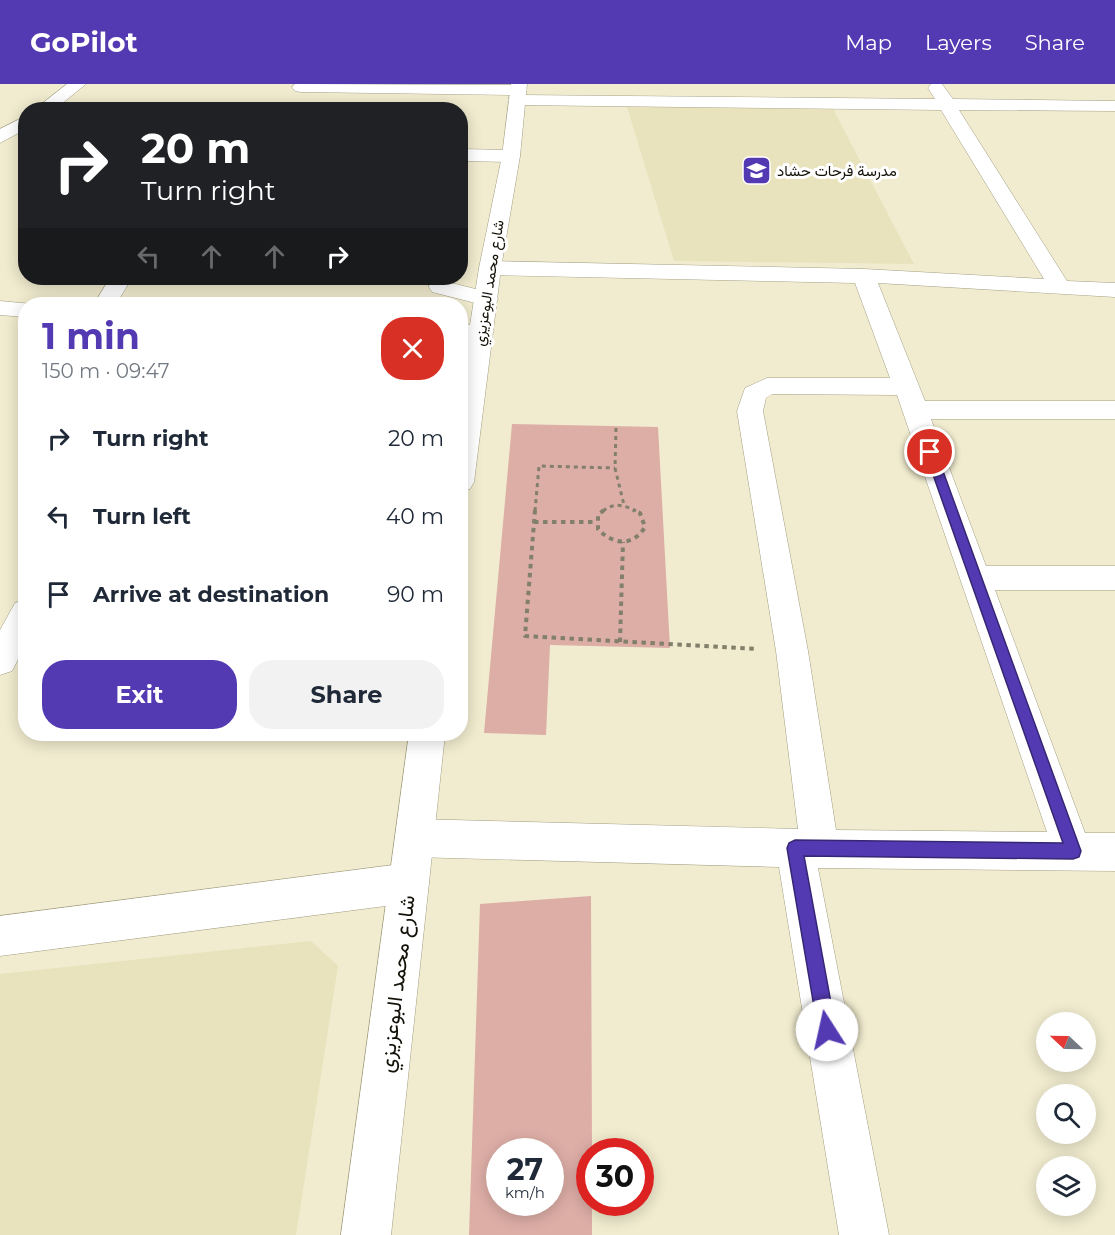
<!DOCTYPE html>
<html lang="en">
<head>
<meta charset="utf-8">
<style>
  body { margin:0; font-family:Montserrat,Vazirmatn,sans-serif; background:#f2f2f3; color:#1f2937; height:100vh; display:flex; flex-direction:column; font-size:22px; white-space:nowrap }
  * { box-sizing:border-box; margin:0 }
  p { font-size:20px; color:#747a83 }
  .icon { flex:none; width:33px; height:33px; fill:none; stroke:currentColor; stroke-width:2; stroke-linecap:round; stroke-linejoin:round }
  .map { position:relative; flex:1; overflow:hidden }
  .side { position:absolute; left:18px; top:213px; width:450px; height:444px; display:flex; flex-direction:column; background:#fff; border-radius:24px; box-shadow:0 3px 15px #0003 }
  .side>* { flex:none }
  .hud { position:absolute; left:18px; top:18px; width:450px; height:183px; border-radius:24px; box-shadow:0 3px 15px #0003; background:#202124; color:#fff; overflow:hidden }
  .needle { width:39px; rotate:292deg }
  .fabs { position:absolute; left:1036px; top:928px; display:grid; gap:12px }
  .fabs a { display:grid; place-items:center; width:60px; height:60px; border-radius:50%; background:#fff; box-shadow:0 3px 15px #0003; font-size:30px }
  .speed { position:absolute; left:486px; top:1054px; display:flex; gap:12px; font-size:30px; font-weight:700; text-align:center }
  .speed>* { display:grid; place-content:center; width:78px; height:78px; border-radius:50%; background:#fff; box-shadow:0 3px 15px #0003; line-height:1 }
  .speed small { font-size:15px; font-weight:400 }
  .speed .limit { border:9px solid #d22; background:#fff; color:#111 }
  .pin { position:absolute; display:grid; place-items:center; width:51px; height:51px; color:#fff; margin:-26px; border:3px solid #fff; border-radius:50%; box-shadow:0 2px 6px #0007 }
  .me { position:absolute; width:66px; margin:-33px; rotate:350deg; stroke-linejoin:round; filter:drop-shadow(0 0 4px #0008) }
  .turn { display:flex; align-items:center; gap:21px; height:126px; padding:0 24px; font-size:27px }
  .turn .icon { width:78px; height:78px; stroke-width:2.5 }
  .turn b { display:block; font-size:42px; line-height:51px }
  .lanes { display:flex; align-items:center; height:57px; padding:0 24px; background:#0003; justify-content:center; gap:30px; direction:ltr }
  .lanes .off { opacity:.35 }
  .round { display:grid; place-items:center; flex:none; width:63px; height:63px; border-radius:24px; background:#f2f2f3 }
  .headline { display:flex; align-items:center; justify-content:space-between; height:102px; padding:0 24px }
  h1 { font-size:36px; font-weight:700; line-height:45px; color:#543ab2 }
  .button { display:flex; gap:12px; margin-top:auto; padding:12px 24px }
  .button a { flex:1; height:69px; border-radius:24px; background:#543ab2; color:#fff; font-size:24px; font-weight:700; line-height:69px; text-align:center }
  .button a+a { background:#f2f2f3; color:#1f2937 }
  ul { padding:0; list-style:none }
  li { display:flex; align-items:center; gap:18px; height:78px; padding:0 24px }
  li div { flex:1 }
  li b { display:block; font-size:22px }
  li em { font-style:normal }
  header { display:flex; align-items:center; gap:36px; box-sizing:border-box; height:84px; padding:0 30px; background:#543ab2; color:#fff }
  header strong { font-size:28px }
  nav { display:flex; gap:33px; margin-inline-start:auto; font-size:21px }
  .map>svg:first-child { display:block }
  .built { fill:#e8e2bd }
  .green { fill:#ddaea6; fill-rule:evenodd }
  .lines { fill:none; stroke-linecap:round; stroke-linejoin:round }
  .minor-casing { stroke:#a29e83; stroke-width:1 }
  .major-casing { stroke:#a29e83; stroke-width:1 }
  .path-far1 { stroke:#827f6b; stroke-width:3; stroke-dasharray:4 4; stroke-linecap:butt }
  .path { stroke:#827f6b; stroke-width:4; stroke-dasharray:4.5 4.5; stroke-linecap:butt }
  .minor { fill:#fff; fill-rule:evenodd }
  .major { fill:#fff; fill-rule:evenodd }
  .route { fill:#543ab2; stroke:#372674; stroke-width:1.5 }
  .labels { text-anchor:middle; stroke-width:6; stroke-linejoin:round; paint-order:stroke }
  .far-poi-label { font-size:15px; fill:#141208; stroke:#fff; text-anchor:start }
  .far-street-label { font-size:15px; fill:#141208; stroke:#fff }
  .near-street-label { font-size:21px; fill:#141208; stroke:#fff }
</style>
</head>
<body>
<header>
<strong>GoPilot</strong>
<nav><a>Map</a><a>Layers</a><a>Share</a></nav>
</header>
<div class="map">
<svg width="1115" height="1151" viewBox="0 0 1115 1151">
  <rect width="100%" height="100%" fill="#f1eccf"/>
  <g class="built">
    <path d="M 627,23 L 832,23 L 914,180 L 674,177 Z"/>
    <path d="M 311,857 L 338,882 L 296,1151 L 0,1151 L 0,890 Z"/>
  </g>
  <g class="green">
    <path d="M 512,340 L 658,343 L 670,564 L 550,561 L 546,651 L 484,649 Z"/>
    <path d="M 591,812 L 592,1068 L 590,1068 L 590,1119 L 592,1119 L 592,1151 L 469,1151 L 480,820 ZM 500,1068 L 550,1068 L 550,1119 L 500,1119 Z"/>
  </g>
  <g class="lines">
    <defs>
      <g id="minor">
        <path d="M 67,0 L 86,0 L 54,26 L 34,26 Z"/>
        <path d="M 295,0 L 518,1 L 524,2 L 527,6 L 519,11 L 935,15 L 928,4 L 931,0 L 942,0 L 953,15 L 1115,17 L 1115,27 L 959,26 L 1067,197 L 1115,199 L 1115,213 L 878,199 L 925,317 L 1115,317 L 1115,335 L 931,335 L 986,482 L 1115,482 L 1115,506 L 995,506 L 1085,749 L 1115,749 L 1115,787 L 818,784 L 889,1151 L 839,1151 L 779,783 L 414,773 L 401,767 L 395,754 L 401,741 L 414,735 L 798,745 L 776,567 L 737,327 L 745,304 L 767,294 L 890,294 L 855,199 L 490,191 L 482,189 L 479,184 L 482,179 L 490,177 L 864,185 L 1044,195 L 941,26 L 517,21 L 511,20 L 508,16 L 516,11 L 301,8 L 295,7 L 292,3 ZM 772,310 L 897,311 L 1047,748 L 836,746 L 808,567 L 763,327 L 766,314 Z"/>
        <path d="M 26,32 L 26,45 L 0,59 L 0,45 Z"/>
        <path d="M 460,65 L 511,66 L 518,68 L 520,72 L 518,76 L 511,78 L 460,77 Z"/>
        <path d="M 110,194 L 132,194 L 116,220 L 94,220 Z"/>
        <path d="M 430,194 L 452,194 L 452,199 L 495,210 L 498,215 L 495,220 L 487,222 L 432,208 L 429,203 Z"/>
        <path d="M 0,217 L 32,220 L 26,220 L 26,233 L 0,231 Z"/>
        <path d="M 460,240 L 490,242 L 494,247 L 490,252 L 460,254 Z"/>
        <path d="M 26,515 L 26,560 L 12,587 L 0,591 L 0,546 L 15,519 Z"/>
        <path d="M 409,779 L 423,785 L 429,799 L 423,813 L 409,819 L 0,872 L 0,832 Z"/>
      </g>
      <g id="major">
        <path d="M 511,0 L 527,0 L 520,72 L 501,184 L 474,398 L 470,405 L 460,408 L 460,304 L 479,184 L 502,72 Z"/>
        <path d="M 409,650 L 445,650 L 391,1151 L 341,1151 Z"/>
      </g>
    </defs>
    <use href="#minor" class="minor-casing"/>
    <use href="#major" class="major-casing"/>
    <g class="path-far1">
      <path d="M 616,344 L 615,384 L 624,421"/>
      <path d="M 535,427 L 539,382 L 615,384"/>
      <path d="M 603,427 C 614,418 624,421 636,427"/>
    </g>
    <g class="path">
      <path d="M 535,426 L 525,552 L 758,565"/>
      <path d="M 604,426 L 598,431 L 598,445 C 613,461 633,463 645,443 L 640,429 L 633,426"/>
      <path d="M 534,438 L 597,438"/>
      <path d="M 620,558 L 623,458"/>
    </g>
    <use href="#minor" class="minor"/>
    <use href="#major" class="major"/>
  </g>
  <path class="route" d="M 930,364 L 936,368 L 1081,767 L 1079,773 L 1073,775 L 804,772 L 836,946 L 834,953 L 827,955 L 821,953 L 818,946 L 787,764 L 789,759 L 795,756 L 1063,759 L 925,368 Z"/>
  <defs>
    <symbol id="school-square" viewBox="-11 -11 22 22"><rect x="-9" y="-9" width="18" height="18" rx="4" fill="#543ab2" stroke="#fff"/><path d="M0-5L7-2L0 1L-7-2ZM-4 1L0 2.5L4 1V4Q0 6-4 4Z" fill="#fff"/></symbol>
  </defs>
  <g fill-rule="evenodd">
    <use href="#school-square" x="740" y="70" width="33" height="33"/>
  </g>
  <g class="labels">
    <g class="far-poi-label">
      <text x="777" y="92">مدرسة فرحات حشاد</text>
    </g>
    <g class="far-street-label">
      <text transform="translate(489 199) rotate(-81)" y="5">شارع محمد البوعزيزي</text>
    </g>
    <g class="near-street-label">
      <text transform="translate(397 900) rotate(-83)" y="7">شارع محمد البوعزيزي</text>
    </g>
  </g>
</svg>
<div class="fabs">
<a><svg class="needle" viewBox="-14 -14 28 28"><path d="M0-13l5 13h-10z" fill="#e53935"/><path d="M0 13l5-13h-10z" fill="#747a83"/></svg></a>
<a><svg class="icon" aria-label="search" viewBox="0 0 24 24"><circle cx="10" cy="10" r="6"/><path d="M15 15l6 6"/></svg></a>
<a><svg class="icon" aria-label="layers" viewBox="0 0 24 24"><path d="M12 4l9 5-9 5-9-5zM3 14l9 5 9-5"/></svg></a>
</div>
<div class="speed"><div>27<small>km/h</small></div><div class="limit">30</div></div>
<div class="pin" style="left:930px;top:368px;background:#d93025"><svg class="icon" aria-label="arrive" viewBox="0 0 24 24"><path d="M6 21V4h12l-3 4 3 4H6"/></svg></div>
<svg class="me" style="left:827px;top:946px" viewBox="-20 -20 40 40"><circle r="19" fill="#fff"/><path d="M0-13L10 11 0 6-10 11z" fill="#543ab2"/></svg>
<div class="hud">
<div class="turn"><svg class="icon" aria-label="right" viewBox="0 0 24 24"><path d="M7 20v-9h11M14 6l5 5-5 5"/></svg><div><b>20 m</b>Turn right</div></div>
<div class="lanes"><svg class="icon off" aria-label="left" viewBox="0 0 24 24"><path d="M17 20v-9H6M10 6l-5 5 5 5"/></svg><svg class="icon off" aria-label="ahead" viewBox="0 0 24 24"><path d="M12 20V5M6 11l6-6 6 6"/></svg><svg class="icon off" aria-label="ahead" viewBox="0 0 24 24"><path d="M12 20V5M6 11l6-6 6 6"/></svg><svg class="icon" aria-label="right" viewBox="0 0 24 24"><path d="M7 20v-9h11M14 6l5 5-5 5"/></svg></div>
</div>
<section class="side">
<div class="headline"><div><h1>1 min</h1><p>150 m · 09:47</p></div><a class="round" style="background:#d93025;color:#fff"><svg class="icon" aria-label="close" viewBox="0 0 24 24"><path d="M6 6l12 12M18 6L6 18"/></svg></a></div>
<ul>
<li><svg class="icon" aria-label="right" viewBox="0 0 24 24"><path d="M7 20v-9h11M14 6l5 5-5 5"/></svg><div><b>Turn right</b></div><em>20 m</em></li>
<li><svg class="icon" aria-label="left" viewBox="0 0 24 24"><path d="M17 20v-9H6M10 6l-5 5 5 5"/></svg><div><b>Turn left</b></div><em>40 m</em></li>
<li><svg class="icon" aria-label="arrive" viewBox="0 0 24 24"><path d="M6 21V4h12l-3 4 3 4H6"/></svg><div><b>Arrive at destination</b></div><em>90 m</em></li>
</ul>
<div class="button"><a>Exit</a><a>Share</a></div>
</section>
</div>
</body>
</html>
